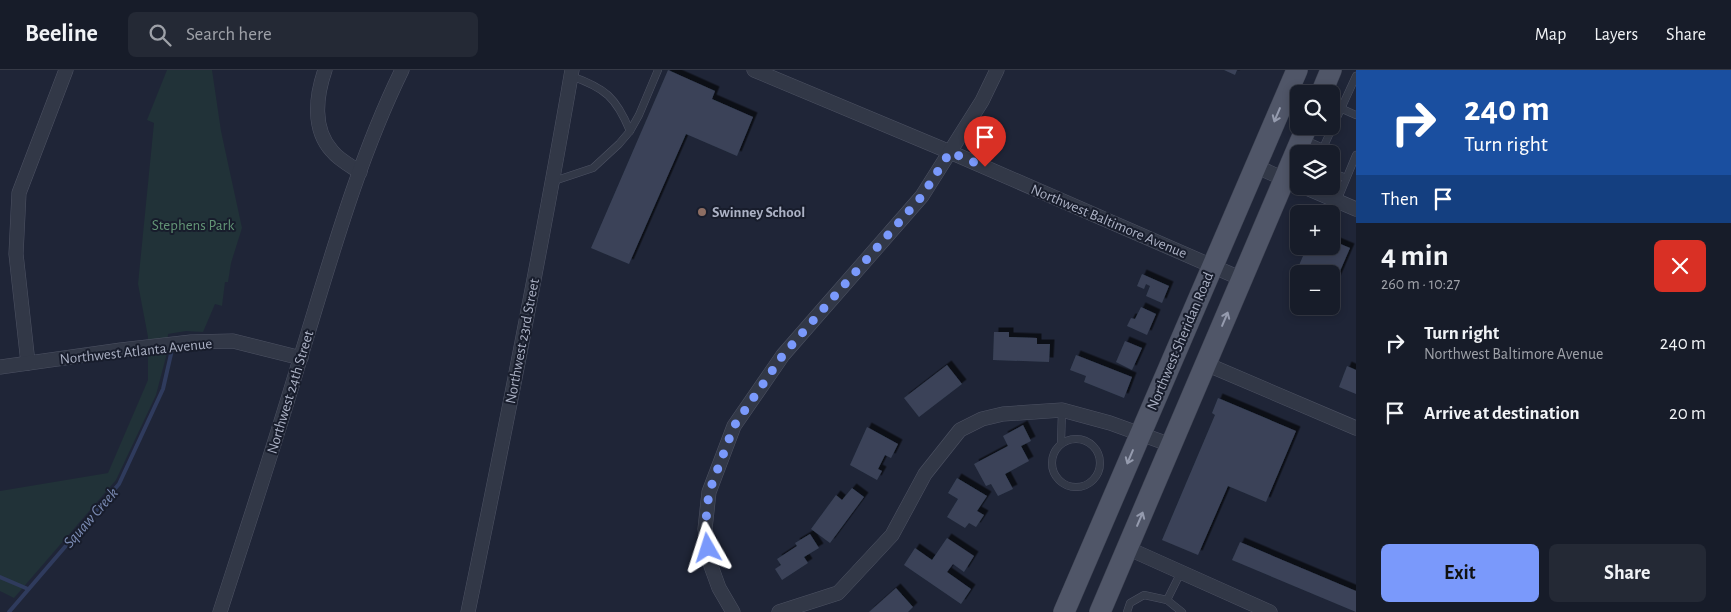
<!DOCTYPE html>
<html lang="en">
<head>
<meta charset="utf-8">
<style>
  body { margin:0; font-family:"Alegreya Sans",sans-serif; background:#242935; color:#f1f3f6; height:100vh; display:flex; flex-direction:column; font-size:19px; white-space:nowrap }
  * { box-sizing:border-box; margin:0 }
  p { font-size:16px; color:#9ea1a8 }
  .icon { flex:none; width:28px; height:28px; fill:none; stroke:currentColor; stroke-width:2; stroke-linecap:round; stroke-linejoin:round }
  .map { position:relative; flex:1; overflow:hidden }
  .panel { display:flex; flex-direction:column; background:#171c29; width:375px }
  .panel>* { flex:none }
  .banner { background:#1a4fa0; color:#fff; overflow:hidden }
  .controls { position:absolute; left:1290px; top:15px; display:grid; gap:10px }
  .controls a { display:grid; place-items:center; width:50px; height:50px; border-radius:8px; background:#171c29; box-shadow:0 2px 8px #0003,0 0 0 1px #363a46; font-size:25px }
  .pin { position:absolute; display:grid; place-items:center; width:42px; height:42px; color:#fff; margin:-51px -21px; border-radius:50% 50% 50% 0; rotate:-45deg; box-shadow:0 0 5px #0007 }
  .pin .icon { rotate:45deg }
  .me { position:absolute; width:55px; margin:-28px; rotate:354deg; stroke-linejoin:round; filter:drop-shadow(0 0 4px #0008) }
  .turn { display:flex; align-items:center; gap:18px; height:105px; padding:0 25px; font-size:22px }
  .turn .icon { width:65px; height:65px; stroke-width:2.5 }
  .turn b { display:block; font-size:35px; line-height:42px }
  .then { display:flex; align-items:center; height:48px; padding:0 25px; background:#0003; gap:10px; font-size:19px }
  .round { display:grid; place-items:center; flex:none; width:52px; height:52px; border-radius:8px; background:#242935 }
  .headline { display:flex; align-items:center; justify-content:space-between; height:85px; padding:0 25px }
  h1 { font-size:30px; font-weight:700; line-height:38px }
  .button { display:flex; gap:10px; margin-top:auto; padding:10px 25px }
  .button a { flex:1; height:58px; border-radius:8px; background:#7a99fb; color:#111; font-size:20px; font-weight:700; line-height:58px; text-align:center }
  .button a+a { background:#242935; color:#f1f3f6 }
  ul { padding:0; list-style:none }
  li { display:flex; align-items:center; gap:15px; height:70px; padding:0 25px }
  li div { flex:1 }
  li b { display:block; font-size:19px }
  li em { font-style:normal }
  header { display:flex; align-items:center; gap:30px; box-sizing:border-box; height:70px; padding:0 25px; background:#171c29; border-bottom:1px solid #363a46 }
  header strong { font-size:24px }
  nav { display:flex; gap:28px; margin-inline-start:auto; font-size:18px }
  .search { width:350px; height:45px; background:#242935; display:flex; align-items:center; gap:12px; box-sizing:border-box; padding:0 18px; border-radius:8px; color:#9ea1a8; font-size:19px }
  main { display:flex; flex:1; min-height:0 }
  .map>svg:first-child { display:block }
  .green { fill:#213238 }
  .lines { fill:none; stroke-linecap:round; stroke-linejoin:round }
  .stream { stroke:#2f3b5d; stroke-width:4 }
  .building { fill:#3a4358; filter:url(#shadow) }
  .service-casing { stroke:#4d5263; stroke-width:8 }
  .minor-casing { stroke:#4d5263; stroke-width:15 }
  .primary-casing { stroke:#3c4151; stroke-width:22 }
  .service { stroke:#323847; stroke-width:7 }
  .minor { stroke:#323847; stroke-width:14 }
  .primary { stroke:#505668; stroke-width:21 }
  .oneway { stroke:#959bae }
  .route { stroke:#7a99fb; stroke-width:9; stroke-dasharray:0 16.2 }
  .education-dot { fill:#8d6e63; stroke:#181d2c; stroke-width:2 }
  .labels { text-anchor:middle; stroke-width:4; stroke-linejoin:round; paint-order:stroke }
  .poi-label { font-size:15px; font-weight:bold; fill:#acb2c5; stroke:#181d2c; text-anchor:start }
  .street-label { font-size:15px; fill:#acb2c5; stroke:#181d2c }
  .park-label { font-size:15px; fill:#639576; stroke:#181d2c }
  .water-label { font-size:16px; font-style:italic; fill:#7a8ab2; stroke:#181d2c }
</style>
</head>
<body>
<header>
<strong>Beeline</strong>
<div class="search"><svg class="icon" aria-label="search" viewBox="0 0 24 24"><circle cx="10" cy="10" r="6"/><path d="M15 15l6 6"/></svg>Search here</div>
<nav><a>Map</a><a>Layers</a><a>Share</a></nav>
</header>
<main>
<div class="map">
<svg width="1356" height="542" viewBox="0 0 1356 542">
  <defs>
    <filter id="shadow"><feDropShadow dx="4.5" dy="-4.5" stdDeviation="0" flood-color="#0009"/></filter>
  </defs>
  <rect width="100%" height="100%" fill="#1f2537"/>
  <path class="green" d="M 167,0 L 212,0 L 221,61 L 242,158 L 231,193 L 228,212 L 225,212 L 222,236 L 215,234 L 203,262 L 186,261 L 168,264 L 167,283 L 156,325 L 116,410 L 14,528 L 0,521 L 0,421 L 108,403 L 148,310 L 148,267 L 138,214 L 154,53 L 147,50 Z"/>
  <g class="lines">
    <g class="stream">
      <path d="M 0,507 L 28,519"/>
      <path d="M 9,542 L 119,414 L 163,319 L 171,284"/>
    </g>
  </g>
  <g class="building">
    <path d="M 668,0 L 715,21 L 712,29 L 753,47 L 737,86 L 686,64 L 629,194 L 591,178 Z"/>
    <path d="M 1224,0 L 1237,0 L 1235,5 Z"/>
    <path d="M 1331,170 L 1350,178 L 1331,222 L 1331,204 L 1299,204 L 1299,209 L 1294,207 L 1306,179 L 1312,181 L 1314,176 L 1331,176 Z"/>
    <path d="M 1142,204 L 1169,216 L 1162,233 L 1146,226 L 1150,216 L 1146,214 L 1144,219 L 1137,216 Z"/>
    <path d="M 1141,237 L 1156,244 L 1147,265 L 1127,256 L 1131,248 L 1135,249 Z"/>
    <path d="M 994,262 L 1009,262 L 1009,267 L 1037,268 L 1037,274 L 1050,274 L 1049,292 L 993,290 Z"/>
    <path d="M 1125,271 L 1142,278 L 1132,300 L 1116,292 Z"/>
    <path d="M 1076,285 L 1132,307 L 1124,328 L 1084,312 L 1086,306 L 1070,300 Z"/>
    <path d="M 947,295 L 962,314 L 919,347 L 904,328 Z"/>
    <path d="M 1347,296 L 1356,300 L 1356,324 L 1339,317 Z"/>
    <path d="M 1218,328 L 1296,361 L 1266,432 L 1228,416 L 1198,485 L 1162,470 L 1215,345 L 1212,343 Z"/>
    <path d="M 1023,355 L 1031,371 L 1021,376 L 1029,391 L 1005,404 L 1013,419 L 998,426 L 991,414 L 986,416 L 974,394 L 1008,376 L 1003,366 Z"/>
    <path d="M 867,357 L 898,374 L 891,388 L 885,385 L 878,399 L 882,401 L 877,410 L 850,395 Z"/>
    <path d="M 957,408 L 987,426 L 977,441 L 984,445 L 976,457 L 969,453 L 965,458 L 947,447 L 958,429 L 948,423 Z"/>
    <path d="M 852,418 L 864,427 L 830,473 L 811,459 L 836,425 L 842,430 Z"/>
    <path d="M 810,464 L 819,478 L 804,487 L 808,493 L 782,510 L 775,499 L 781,495 L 777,489 L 797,476 L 795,473 Z"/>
    <path d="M 947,468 L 974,486 L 964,502 L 953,494 L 947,502 L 971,519 L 961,534 L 904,495 L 915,478 L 932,490 Z"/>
    <path d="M 1240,472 L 1356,521 L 1356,542 L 1232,490 Z"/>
    <path d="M 896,518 L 913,537 L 908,542 L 869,542 Z"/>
  </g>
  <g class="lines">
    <defs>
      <g id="service">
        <path d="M 1331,34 L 1356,45"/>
        <path d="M 630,61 L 639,45 L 658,0"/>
        <path d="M 1305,70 L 1323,78 L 1356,6"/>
        <path d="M 1331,102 L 1346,108"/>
        <path d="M 554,111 L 593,98 L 619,74 L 630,61 C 616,27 605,18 571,6"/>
        <path d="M 1337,131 L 1356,85"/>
        <circle cx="1076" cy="393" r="24"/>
        <path d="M 1061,373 L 1062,340"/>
        <path d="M 1167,530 L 1181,502"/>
        <path d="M 1127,542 L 1130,533 L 1144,525 L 1167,530 L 1182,542"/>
      </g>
      <g id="minor">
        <path d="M 325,0 C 316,26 312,59 332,81 C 339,90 351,96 360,102"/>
        <path d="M 754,0 L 950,82 L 1242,209"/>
        <path d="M 1255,96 L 1291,112"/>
        <path d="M 1302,116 L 1356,139"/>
        <path d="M 28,293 L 16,184 L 19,123 L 66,0"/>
        <path d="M 1206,294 L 1356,358"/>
        <path d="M 0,297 L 121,280 L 191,272 L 233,271 L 301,288"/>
        <path d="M 1127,478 L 1270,542"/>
        <path d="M 220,542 C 247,458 275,374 300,289 C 330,192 357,92 402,0"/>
        <path d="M 468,542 C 505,362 541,181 572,0"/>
        <path d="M 733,542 L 719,518 L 711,496 L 705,459 L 709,422 L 734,356 L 783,285 L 922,126 L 982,31 L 997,0"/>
        <path d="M 779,542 L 838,523 L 892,465 L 925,404 L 960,360 L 982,349 L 1003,344 L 1062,340 L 1110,353 L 1171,375"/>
      </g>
      <g id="primary">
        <path d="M 1321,24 L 1331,0"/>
        <path d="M 1064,542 L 1297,0"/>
        <path d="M 1100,542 L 1307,56"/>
      </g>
    </defs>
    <use href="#service" class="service-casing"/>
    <use href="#minor" class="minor-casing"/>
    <use href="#primary" class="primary-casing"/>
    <use href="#service" class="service"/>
    <use href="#minor" class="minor"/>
    <use href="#primary" class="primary"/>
  </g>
  <defs><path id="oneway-shaft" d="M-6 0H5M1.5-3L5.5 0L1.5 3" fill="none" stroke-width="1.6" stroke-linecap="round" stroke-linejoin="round" transform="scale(1.25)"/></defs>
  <g class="oneway">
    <use href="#oneway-shaft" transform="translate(1277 45) rotate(113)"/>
    <use href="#oneway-shaft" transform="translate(1225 249) rotate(-67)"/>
    <use href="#oneway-shaft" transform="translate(1130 387) rotate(113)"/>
    <use href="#oneway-shaft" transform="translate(1140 449) rotate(-67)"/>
  </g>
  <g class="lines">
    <path class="route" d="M 708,478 L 705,459 L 709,422 L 734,356 L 783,285 L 922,126 L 950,82 L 985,97"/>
  </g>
  <circle class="education-dot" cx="702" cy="142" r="5"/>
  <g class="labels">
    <g class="poi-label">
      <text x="712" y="147">Swinney School</text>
    </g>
    <g class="street-label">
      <text transform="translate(1109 151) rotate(23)" y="5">Northwest Baltimore Avenue</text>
      <text transform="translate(522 271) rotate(-79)" y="5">Northwest 23rd Street</text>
      <text transform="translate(1180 271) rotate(-67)" y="5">Northwest Sheridan Road</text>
      <text transform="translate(136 281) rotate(-6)" y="5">Northwest Atlanta Avenue</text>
      <text transform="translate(290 322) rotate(-73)" y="5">Northwest 24th Street</text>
    </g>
    <g class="park-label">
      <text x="193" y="160">Stephens Park</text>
    </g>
    <g class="water-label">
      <text transform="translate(90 447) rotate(-49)" y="6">Squaw Creek</text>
    </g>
  </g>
</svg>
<div class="controls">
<a><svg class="icon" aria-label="search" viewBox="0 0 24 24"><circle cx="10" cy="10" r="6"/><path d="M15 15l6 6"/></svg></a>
<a><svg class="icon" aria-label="layers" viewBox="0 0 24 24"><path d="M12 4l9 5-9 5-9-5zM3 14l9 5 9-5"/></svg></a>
<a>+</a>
<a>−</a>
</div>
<div class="pin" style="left:985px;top:97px;background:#d93025"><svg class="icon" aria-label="arrive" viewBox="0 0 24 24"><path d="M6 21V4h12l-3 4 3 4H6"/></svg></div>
<svg class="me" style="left:708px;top:478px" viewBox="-20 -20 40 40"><path d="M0-17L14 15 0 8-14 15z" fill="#7a99fb" stroke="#fff" stroke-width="4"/></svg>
</div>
<section class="panel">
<div class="banner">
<div class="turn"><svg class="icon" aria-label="right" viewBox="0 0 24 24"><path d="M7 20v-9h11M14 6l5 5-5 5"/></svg><div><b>240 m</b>Turn right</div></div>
<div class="then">Then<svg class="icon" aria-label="arrive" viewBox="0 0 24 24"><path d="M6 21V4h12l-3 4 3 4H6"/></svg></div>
</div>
<div class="headline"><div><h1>4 min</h1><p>260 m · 10:27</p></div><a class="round" style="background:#d93025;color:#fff"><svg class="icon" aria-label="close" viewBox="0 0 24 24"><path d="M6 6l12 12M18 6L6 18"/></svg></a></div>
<ul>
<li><svg class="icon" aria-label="right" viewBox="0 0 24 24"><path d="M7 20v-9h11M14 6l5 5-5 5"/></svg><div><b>Turn right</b><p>Northwest Baltimore Avenue</p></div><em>240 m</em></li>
<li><svg class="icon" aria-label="arrive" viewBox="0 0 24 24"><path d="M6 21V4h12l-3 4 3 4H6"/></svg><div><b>Arrive at destination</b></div><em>20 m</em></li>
</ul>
<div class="button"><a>Exit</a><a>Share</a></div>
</section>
</main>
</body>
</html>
